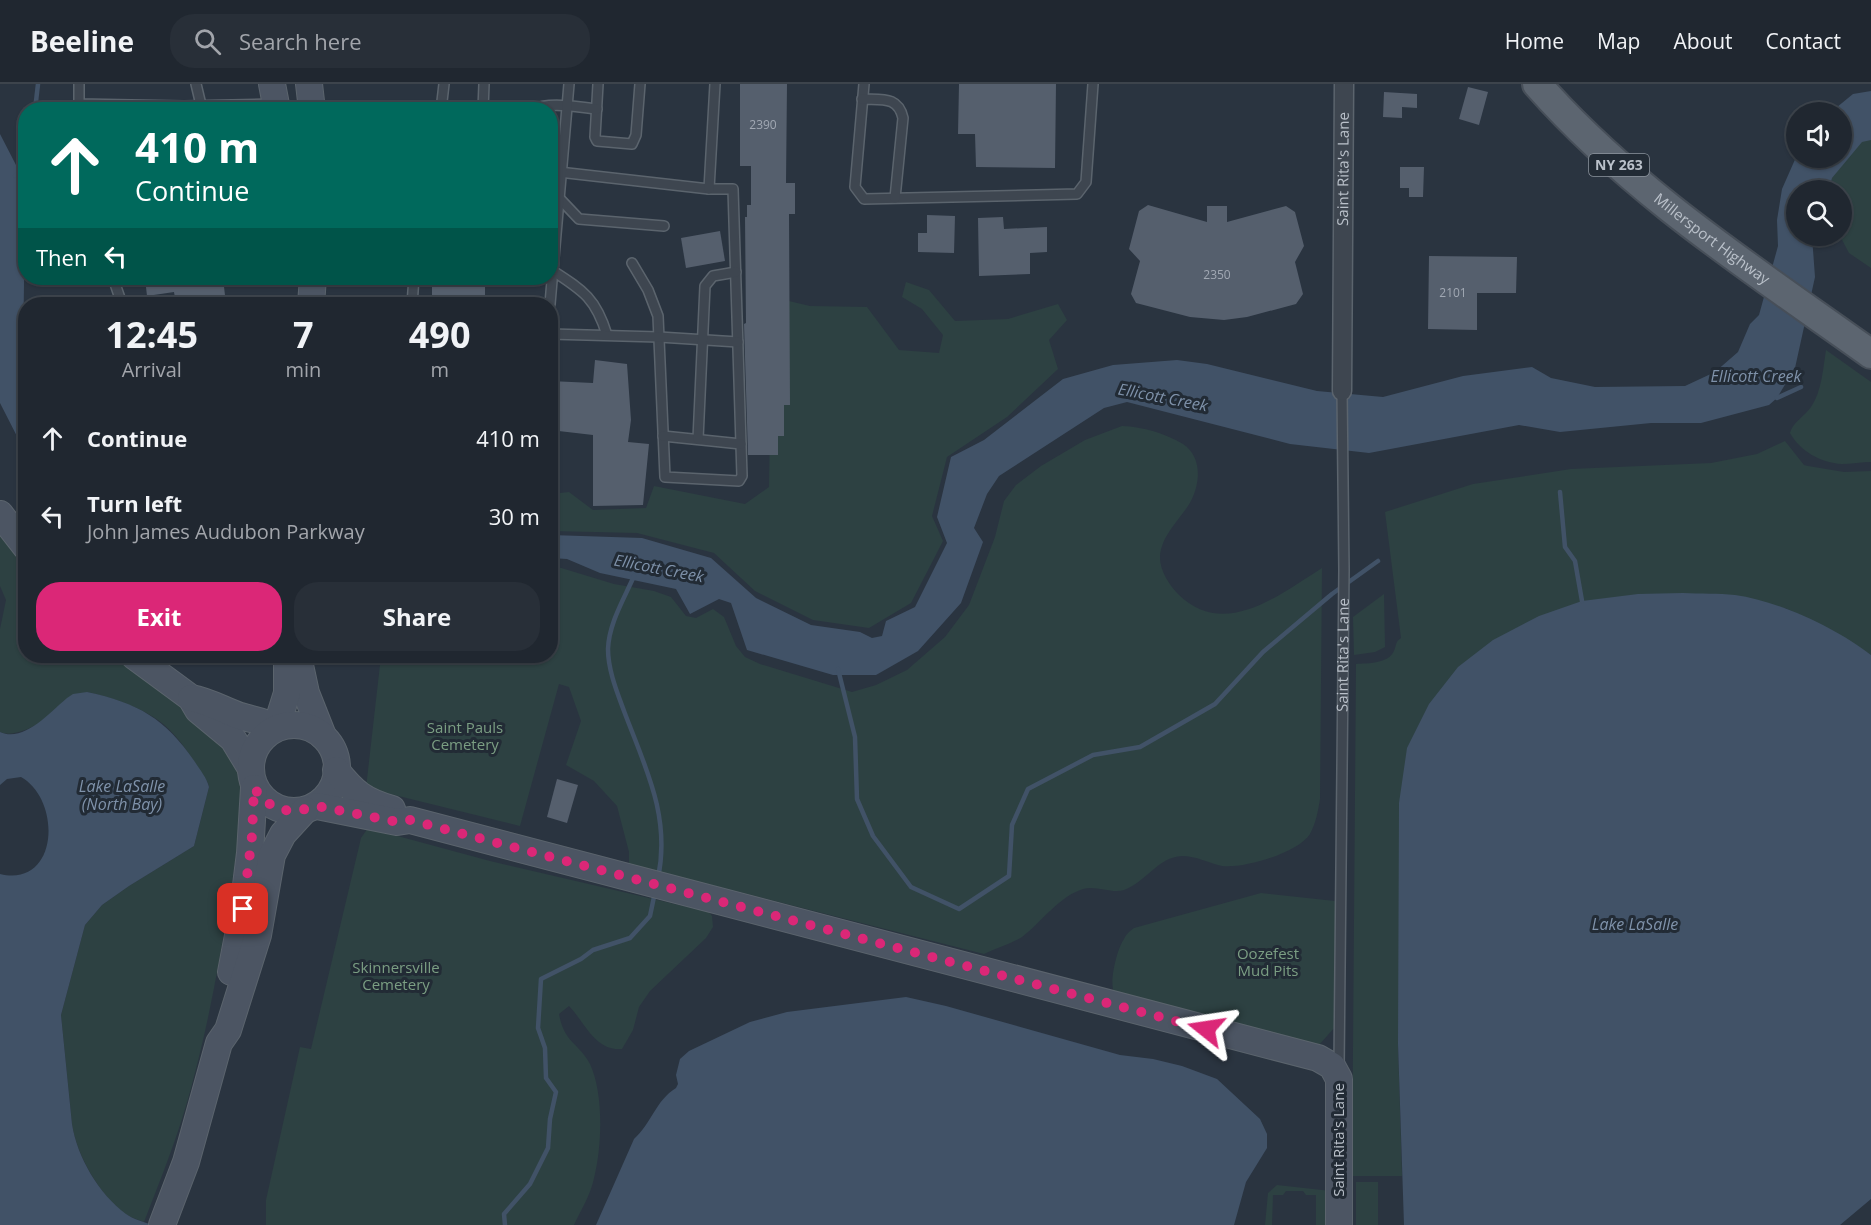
<!DOCTYPE html>
<html lang="en">
<head>
<meta charset="utf-8">
<style>
  body { margin:0; font-family:"Open Sans",sans-serif; background:#282f38; color:#f1f3f6; height:100vh; display:flex; flex-direction:column; font-size:22px; white-space:nowrap }
  * { box-sizing:border-box; margin:0 }
  p { font-size:20px; color:#a2a5ab }
  .icon { flex:none; width:33px; height:33px; fill:none; stroke:currentColor; stroke-width:2; stroke-linecap:round; stroke-linejoin:round }
  .map { position:relative; flex:1; overflow:hidden }
  .sheet { position:absolute; left:18px; top:213px; width:540px; height:366px; display:flex; flex-direction:column; background:#202730; border-radius:24px; box-shadow:0 2px 4px #0004,0 0 0 2px #3d444c }
  .sheet>* { flex:none }
  .banner { position:absolute; left:18px; top:18px; width:540px; height:183px; border-radius:24px; box-shadow:0 2px 4px #0004,0 0 0 2px #3d444c; background:#00695c; color:#fff; overflow:hidden }
  .controls { position:absolute; left:1786px; top:18px; display:grid; gap:12px }
  .controls a { display:grid; place-items:center; width:66px; height:66px; border-radius:50%; background:#202730; box-shadow:0 2px 4px #0004,0 0 0 2px #3d444c; font-size:30px }
  .pin { position:absolute; display:grid; place-items:center; width:51px; height:51px; color:#fff; margin:-26px; border-radius:12px; box-shadow:0 3px 9px #0006 }
  .me { position:absolute; width:66px; margin:-33px; rotate:285deg; stroke-linejoin:round; filter:drop-shadow(0 0 4px #0008) }
  .turn { display:flex; align-items:center; gap:21px; height:126px; padding:0 18px; font-size:27px }
  .turn .icon { width:78px; height:78px; stroke-width:2.5 }
  .turn b { display:block; font-size:42px; line-height:51px }
  .then { display:flex; align-items:center; height:57px; padding:0 18px; background:#0003; gap:12px; font-size:22px }
  .eta { display:flex; justify-content:space-evenly; align-items:center; height:102px; text-align:center }
  .eta b { font-size:36px; font-weight:700; line-height:42px }
  .primary-button { display:flex; gap:12px; margin-top:auto; padding:12px 18px }
  .primary-button a { flex:1; height:69px; border-radius:24px; background:#db2777; color:#fff; font-size:24px; font-weight:700; line-height:69px; text-align:center }
  .primary-button a+a { background:#282f38; color:#f1f3f6 }
  ul { padding:0; list-style:none }
  li { display:flex; align-items:center; gap:18px; height:78px; padding:0 18px }
  li div { flex:1 }
  li b { display:block; font-size:22px }
  li em { font-style:normal }
  header { display:flex; align-items:center; gap:36px; box-sizing:border-box; height:84px; padding:0 30px; background:#202730; border-bottom:2px solid #3d444c }
  header strong { font-size:28px }
  nav { display:flex; gap:33px; margin-inline-start:auto; font-size:21px }
  .search { width:420px; height:54px; background:#282f38; display:flex; align-items:center; gap:15px; box-sizing:border-box; padding:0 21px; border-radius:24px; color:#a2a5ab; font-size:22px }
  .map>svg:first-child { display:block }
  .green { fill:#2d4142 }
  .water { fill:#415267 }
  .lines { fill:none; stroke-linecap:round; stroke-linejoin:round }
  .stream { stroke:#415267; stroke-width:4.5 }
  .building { fill:#555f6d }
  .lane-casing { stroke:#5b646d; stroke-width:12 }
  .street-casing { stroke:#5b646d; stroke-width:21 }
  .secondary-casing { stroke:#5b646d; stroke-width:28 }
  .primary-casing { stroke:#474f59; stroke-width:32 }
  .lane { stroke:#3e4650; stroke-width:9 }
  .street { stroke:#3e4650; stroke-width:18 }
  .secondary { stroke:#4c5563; stroke-width:26 }
  .primary { stroke:#5c6570; stroke-width:28 }
  .route { stroke:#db2777; stroke-width:10; stroke-dasharray:0 18 }
  .labels { text-anchor:middle; stroke-width:6; stroke-linejoin:round; paint-order:stroke }
  .number-label { font-size:12px; fill:#a1a8b3 }
  .shield { fill:#222b35; stroke:#8c949d; stroke-width:1.5 }
  .shield-label { font-size:14px; font-weight:bold; fill:#bac1ca }
  .street-label { font-size:15px; fill:#bac1ca; stroke:#222b35 }
  .park-label { font-size:15px; fill:#7b9e83; stroke:#222b35 }
  .water-label { font-size:16px; font-style:italic; fill:#7f92aa; stroke:#222b35 }
</style>
</head>
<body>
<header>
<strong>Beeline</strong>
<div class="search"><svg class="icon" aria-label="search" viewBox="0 0 24 24"><circle cx="10" cy="10" r="6"/><path d="M15 15l6 6"/></svg>Search here</div>
<nav><a>Home</a><a>Map</a><a>About</a><a>Contact</a></nav>
</header>
<div class="map">
<svg width="1871" height="1141" viewBox="0 0 1871 1141">
  <rect width="100%" height="100%" fill="#2a3440"/>
  <g class="green">
    <path d="M 1871,55 L 1871,184 L 1849,169 L 1840,152 L 1842,152 L 1842,106 L 1829,106 L 1832,94 L 1859,56 Z"/>
    <path d="M 906,198 L 929,206 L 955,237 L 1008,235 L 1058,220 L 1067,236 L 1049,256 L 1058,285 L 1007,333 L 947,373 L 932,432 L 943,457 L 911,519 L 869,544 L 813,536 L 755,507 L 714,469 L 637,449 L 551,447 L 551,410 L 569,408 L 593,426 L 646,424 L 654,402 L 745,420 L 769,403 L 772,213 L 810,222 L 867,223 L 899,266 L 939,269 L 943,251 L 922,225 L 902,213 Z"/>
    <path d="M 1826,266 L 1871,298 L 1871,378 C 1862,378 1851,380 1842,380 C 1821,379 1800,367 1790,349 C 1792,339 1805,332 1811,323 C 1822,307 1823,284 1826,266 Z"/>
    <path d="M 1122,342 C 1144,343 1164,349 1183,360 C 1204,374 1200,403 1188,422 C 1178,437 1160,454 1160,474 C 1160,486 1169,501 1178,510 C 1224,556 1279,511 1322,484 L 1320,715 C 1318,727 1316,739 1310,750 C 1298,769 1243,785 1222,782 C 1209,779 1196,772 1182,772 C 1158,773 1146,798 1124,806 C 1112,810 1096,801 1083,805 C 1058,813 1042,838 1022,853 C 1011,860 996,864 984,870 L 629,780 L 629,768 L 617,722 L 594,697 L 566,681 L 581,637 L 569,603 L 559,600 L 520,742 L 366,704 L 381,572 L 550,572 L 551,483 L 558,483 L 614,500 L 654,507 L 671,513 L 686,532 L 696,534 L 713,525 L 724,533 L 736,562 L 745,573 L 760,580 L 852,608 L 876,601 L 907,586 L 945,553 L 969,521 L 995,453 L 1004,417 L 1016,401 L 1041,382 L 1085,356 Z"/>
    <path d="M 1785,357 L 1804,381 L 1808,382 L 1844,388 L 1871,387 L 1871,571 L 1833,547 L 1785,524 L 1398,960 L 1402,1092 L 1352,1092 L 1356,580 C 1368,579 1388,580 1394,567 C 1397,560 1395,558 1401,554 L 1385,428 L 1473,400 L 1571,385 L 1711,379 L 1757,370 Z"/>
    <path d="M 0,447 L 25,478 L 26,572 L 117,572 L 226,660 L 244,688 L 246,703 C 231,805 218,905 191,1004 C 179,1050 161,1094 144,1138 C 139,1136 132,1134 127,1131 C 101,1114 76,1070 72,1040 L 61,931 L 85,841 L 102,821 L 129,802 L 194,762 L 209,703 L 208,699 C 194,677 179,651 158,636 C 138,622 110,613 87,608 C 67,621 22,658 0,648 L 0,545 L 6,516 L 0,502 Z"/>
    <path d="M 1384,510 L 1385,563 L 1375,568 L 1354,571 L 1353,533 Z"/>
    <path d="M 368,744 L 490,777 L 709,828 L 712,832 L 713,843 L 706,854 L 650,907 L 639,923 L 633,946 L 622,965 C 595,967 586,940 569,922 L 559,930 C 564,959 580,960 590,980 C 604,1010 602,1063 594,1094 C 591,1110 581,1126 574,1141 L 266,1141 L 266,1116 L 300,963 L 311,965 L 361,754 Z"/>
    <path d="M 1261,809 L 1335,817 L 1335,943 L 1319,961 L 1114,908 C 1109,898 1117,865 1124,855 C 1126,850 1130,847 1134,844 Z"/>
    <rect x="1356" y="1098" width="22" height="43"/>
    <path d="M 1277,1101 L 1331,1107 L 1331,1141 L 1316,1141 L 1316,1111 L 1306,1111 L 1303,1107 L 1286,1107 L 1283,1111 L 1273,1111 L 1272,1141 L 1265,1141 L 1268,1109 Z"/>
  </g>
  <g class="water">
    <path d="M 1871,7 L 1871,56 L 1862,58 L 1832,94 L 1829,106 L 1797,106 L 1797,152 L 1812,152 L 1815,193 L 1795,284 L 1777,314 L 1769,321 L 1701,339 L 1651,339 L 1560,348 L 1519,341 L 1369,369 L 1290,360 L 1127,318 L 1104,324 L 999,392 L 987,410 L 974,444 L 983,458 L 961,519 L 918,567 L 876,591 L 833,591 L 747,566 L 731,519 L 719,515 L 690,530 L 676,505 L 600,489 L 567,475 L 551,474 L 551,451 L 642,454 L 711,474 L 756,514 L 811,541 L 860,548 L 872,554 L 882,552 L 886,537 L 915,523 L 947,459 L 937,433 L 951,373 L 984,356 L 1063,295 L 1113,281 L 1177,276 L 1207,280 L 1317,307 L 1383,313 L 1463,292 L 1532,283 L 1551,294 L 1595,303 L 1685,302 L 1715,288 L 1738,268 L 1750,240 L 1759,231 L 1778,162 L 1777,136 L 1782,105 L 1797,71 L 1797,74 L 1842,74 L 1842,28 L 1831,28 L 1853,10 Z"/>
    <path d="M 0,50 L 16,81 L 25,122 L 23,276 L 26,282 L 25,368 L 0,319 Z"/>
    <path d="M 1683,509 C 1700,510 1718,509 1735,511 C 1779,517 1836,544 1871,571 L 1871,1115 L 1840,1141 L 1404,1141 L 1398,960 L 1399,719 L 1407,664 L 1429,620 L 1458,583 L 1493,556 L 1539,532 L 1582,517 L 1638,510 Z"/>
    <path d="M 87,608 C 138,619 165,634 195,678 C 200,686 207,694 209,703 L 194,762 L 129,802 L 102,821 L 85,841 L 61,931 L 72,1040 C 77,1073 99,1110 126,1130 C 133,1135 144,1138 152,1141 L 0,1141 L 0,790 C 59,804 62,716 21,693 L 7,695 L 0,701 L 0,648 C 24,659 50,628 67,614 L 73,610 Z"/>
    <path d="M 906,913 L 946,922 L 1120,971 L 1153,975 L 1182,982 L 1217,995 L 1260,1035 L 1267,1050 L 1267,1064 L 1246,1098 L 1234,1141 L 596,1141 L 634,1055 C 651,1040 656,1016 676,1004 L 678,1000 L 676,991 L 680,975 L 689,967 L 750,938 L 787,928 Z"/>
  </g>
  <g class="lines">
    <g class="stream">
      <path d="M 35,26 L 38,0"/>
      <path d="M 15,92 L 26,81"/>
      <path d="M 1777,314 L 1801,303"/>
      <path d="M 1560,408 L 1565,463 L 1575,477 L 1582,517"/>
      <path d="M 634,492 C 624,515 609,539 608,565 C 608,586 617,608 624,627 C 645,683 671,732 658,794"/>
      <path d="M 838,585 L 855,653 L 857,715 L 873,752 L 911,803 L 959,825 L 1009,792 L 1012,741 L 1028,705 L 1093,671 L 1140,663 L 1215,620 L 1263,568 L 1332,510 L 1378,477"/>
      <path d="M 505,1141 L 504,1130 L 530,1100 L 548,1064 L 550,1035 L 556,1008 L 546,994 L 545,964 L 538,944 L 541,895 L 581,875 L 593,866 L 630,854 L 650,832 L 655,808"/>
    </g>
  </g>
  <g class="building">
    <path d="M 740,0 L 787,0 L 786,99 L 795,99 L 795,130 L 789,130 L 790,321 L 784,321 L 784,352 L 778,352 L 778,371 L 748,371 L 744,240 L 746,239 L 745,133 L 747,133 L 747,121 L 751,121 L 751,82 L 740,82 Z"/>
    <path d="M 959,0 L 1056,0 L 1055,84 L 976,83 L 975,50 L 958,50 Z"/>
    <path d="M 1468,3 L 1488,8 L 1479,41 L 1459,35 Z"/>
    <path d="M 1384,8 L 1417,10 L 1417,24 L 1402,23 L 1402,34 L 1383,33 Z"/>
    <path d="M 1400,83 L 1424,83 L 1423,113 L 1409,113 L 1409,104 L 1400,104 Z"/>
    <path d="M 1148,121 L 1207,138 L 1207,122 L 1227,122 L 1227,138 L 1286,122 L 1295,128 L 1304,162 L 1295,178 L 1303,210 L 1296,220 L 1247,233 L 1224,236 L 1190,233 L 1136,219 L 1131,210 L 1140,177 L 1129,165 L 1139,127 Z"/>
    <path d="M 927,131 L 955,132 L 954,169 L 918,168 L 918,149 L 927,149 Z"/>
    <path d="M 1003,133 L 1004,145 L 1047,143 L 1047,168 L 1030,169 L 1030,190 L 979,192 L 978,134 Z"/>
    <path d="M 720,147 L 725,177 L 686,184 L 681,154 Z"/>
    <path d="M 1429,172 L 1517,173 L 1516,209 L 1477,209 L 1477,246 L 1428,245 Z"/>
    <path d="M 145,194 L 223,194 L 226,220 L 176,220 L 174,208 L 147,212 Z"/>
    <rect x="432" y="194" width="53" height="26"/>
    <path d="M 595,276 L 627,280 L 631,336 L 628,358 L 649,360 L 643,421 L 593,422 L 593,351 L 550,346 L 550,297 L 593,299 Z"/>
    <path d="M 557,695 L 578,701 L 567,739 L 547,733 Z"/>
  </g>
  <g class="lines">
    <defs>
      <g id="lane">
        <path d="M 79,0 L 79,20 L 184,22 L 274,20"/>
        <path d="M 196,0 L 201,21"/>
        <path d="M 598,0 L 595,53 L 597,57 L 632,60 L 636,51 L 640,0"/>
        <path d="M 864,0 L 855,103 L 864,115 L 1077,110 L 1086,98 L 1093,0"/>
        <path d="M 862,15 C 882,16 898,12 903,34 L 895,114"/>
        <path d="M 441,26 L 444,0"/>
        <path d="M 483,26 L 484,0"/>
        <path d="M 531,26 C 550,17 576,23 597,25"/>
        <path d="M 550,87 L 709,105 L 733,105 L 742,392 L 739,397 L 665,393 L 658,232 L 648,206 L 632,179"/>
        <path d="M 709,105 L 715,0"/>
        <path d="M 550,114 L 560,115 L 579,135 L 664,142"/>
        <path d="M 550,187 L 553,187 C 584,207 596,215 607,251"/>
        <path d="M 113,194 L 122,220"/>
        <path d="M 517,196 L 525,194"/>
        <path d="M 412,220 L 414,194"/>
        <path d="M 550,220 L 569,0"/>
        <path d="M 550,250 L 659,253 L 738,258"/>
        <path d="M 663,352 L 741,360"/>
        <path d="M 698,355 L 705,202 L 713,192 L 736,188"/>
        <path id="s1" d="M 1339,983 L 1344,486 L 1342,307"/>
      </g>
      <g id="street">
        <path id="s2" d="M 1342,307 L 1344,0"/>
      </g>
      <g id="secondary">
        <path d="M 272,0 L 277,26"/>
        <path d="M 309,0 L 312,26"/>
        <path d="M 311,220 L 313,194"/>
        <path d="M 0,430 L 26,463"/>
        <path d="M 134,572 L 191,614 L 198,626 L 233,655 L 250,683"/>
        <path d="M 298,572 L 306,609 L 323,652"/>
        <path d="M 191,614 C 209,617 223,626 240,632 C 253,636 265,637 276,644 L 287,609 L 287,572"/>
        <circle cx="294" cy="684" r="43"/>
        <path d="M 336,686 C 354,709 364,717 392,725"/>
        <path d="M 317,722 L 397,738 L 410,736 L 1318,974 L 1332,982 L 1339,995 L 1339,1141"/>
        <path d="M 231,888 L 243,825 L 250,769 L 254,704"/>
        <path d="M 162,1141 L 186,1078 L 219,959 L 228,946 L 258,851 L 272,771 L 283,750 L 305,726"/>
      </g>
      <g id="primary">
        <path id="s3" d="M 1537,0 C 1632,108 1755,187 1871,270"/>
      </g>
    </defs>
    <use href="#lane" class="lane-casing"/>
    <use href="#street" class="street-casing"/>
    <use href="#secondary" class="secondary-casing"/>
    <use href="#primary" class="primary-casing"/>
    <use href="#lane" class="lane"/>
    <use href="#street" class="street"/>
    <use href="#secondary" class="secondary"/>
    <use href="#primary" class="primary"/>
  </g>
  <g class="lines">
    <path class="route" d="M 243,825 L 252,752 L 254,704 C 272,728 288,731 317,722 L 398,738 L 410,736 L 1206,945"/>
  </g>
  <g class="labels">
    <g class="number-label">
      <text x="763" y="45">2390</text>
      <text x="1217" y="195">2350</text>
      <text x="1453" y="213">2101</text>
    </g>
    <rect class="shield" x="1589" y="70" width="60" height="22" rx="4.5"/>
    <g class="shield-label">
      <text x="1619" y="86">NY 263</text>
    </g>
    <g class="street-label">
      <text dy="5" stroke="none"><textPath href="#s2" startOffset="222">Saint Rita's Lane</textPath></text>
      <text dy="5" stroke="none"><textPath href="#s3" startOffset="234">Millersport Highway</textPath></text>
      <text dy="5" stroke="none"><textPath href="#s1" startOffset="412">Saint Rita's Lane</textPath></text>
      <text transform="translate(1339 1056) rotate(-90)" y="5">Saint Rita's Lane</text>
    </g>
    <g class="park-label">
      <text x="465" y="649">Saint Pauls<tspan x="465" dy="17">Cemetery</tspan></text>
      <text x="1268" y="875">Oozefest<tspan x="1268" dy="17">Mud Pits</tspan></text>
      <text x="396" y="889">Skinnersville<tspan x="396" dy="17">Cemetery</tspan></text>
    </g>
    <g class="water-label">
      <text x="1756" y="298">Ellicott Creek</text>
      <text transform="translate(1163 313) rotate(11)" y="6">Ellicott Creek</text>
      <text transform="translate(659 484) rotate(11)" y="6">Ellicott Creek</text>
      <text x="122" y="708">Lake LaSalle<tspan x="122" dy="18">(North Bay)</tspan></text>
      <text x="1635" y="846">Lake LaSalle</text>
    </g>
  </g>
</svg>
<div class="controls">
<a><svg class="icon" aria-label="sound" viewBox="0 0 24 24"><path d="M4 9h4l5-4v14l-5-4H4zM17 9q2 3 0 6"/></svg></a>
<a><svg class="icon" aria-label="search" viewBox="0 0 24 24"><circle cx="10" cy="10" r="6"/><path d="M15 15l6 6"/></svg></a>
</div>
<div class="pin" style="left:243px;top:825px;background:#d93025"><svg class="icon" aria-label="arrive" viewBox="0 0 24 24"><path d="M6 21V4h12l-3 4 3 4H6"/></svg></div>
<svg class="me" style="left:1206px;top:945px" viewBox="-20 -20 40 40"><path d="M0-17L14 15 0 8-14 15z" fill="#db2777" stroke="#fff" stroke-width="4"/></svg>
<div class="banner">
<div class="turn"><svg class="icon" aria-label="ahead" viewBox="0 0 24 24"><path d="M12 20V5M6 11l6-6 6 6"/></svg><div><b>410 m</b>Continue</div></div>
<div class="then">Then<svg class="icon" aria-label="left" viewBox="0 0 24 24"><path d="M17 20v-9H6M10 6l-5 5 5 5"/></svg></div>
</div>
<section class="sheet">
<div class="eta">
<div><b>12:45</b><p>Arrival</p></div>
<div><b>7</b><p>min</p></div>
<div><b>490</b><p>m</p></div>
</div>
<ul>
<li><svg class="icon" aria-label="ahead" viewBox="0 0 24 24"><path d="M12 20V5M6 11l6-6 6 6"/></svg><div><b>Continue</b></div><em>410 m</em></li>
<li><svg class="icon" aria-label="left" viewBox="0 0 24 24"><path d="M17 20v-9H6M10 6l-5 5 5 5"/></svg><div><b>Turn left</b><p>John James Audubon Parkway</p></div><em>30 m</em></li>
</ul>
<div class="primary-button"><a>Exit</a><a>Share</a></div>
</section>
</div>
</body>
</html>
